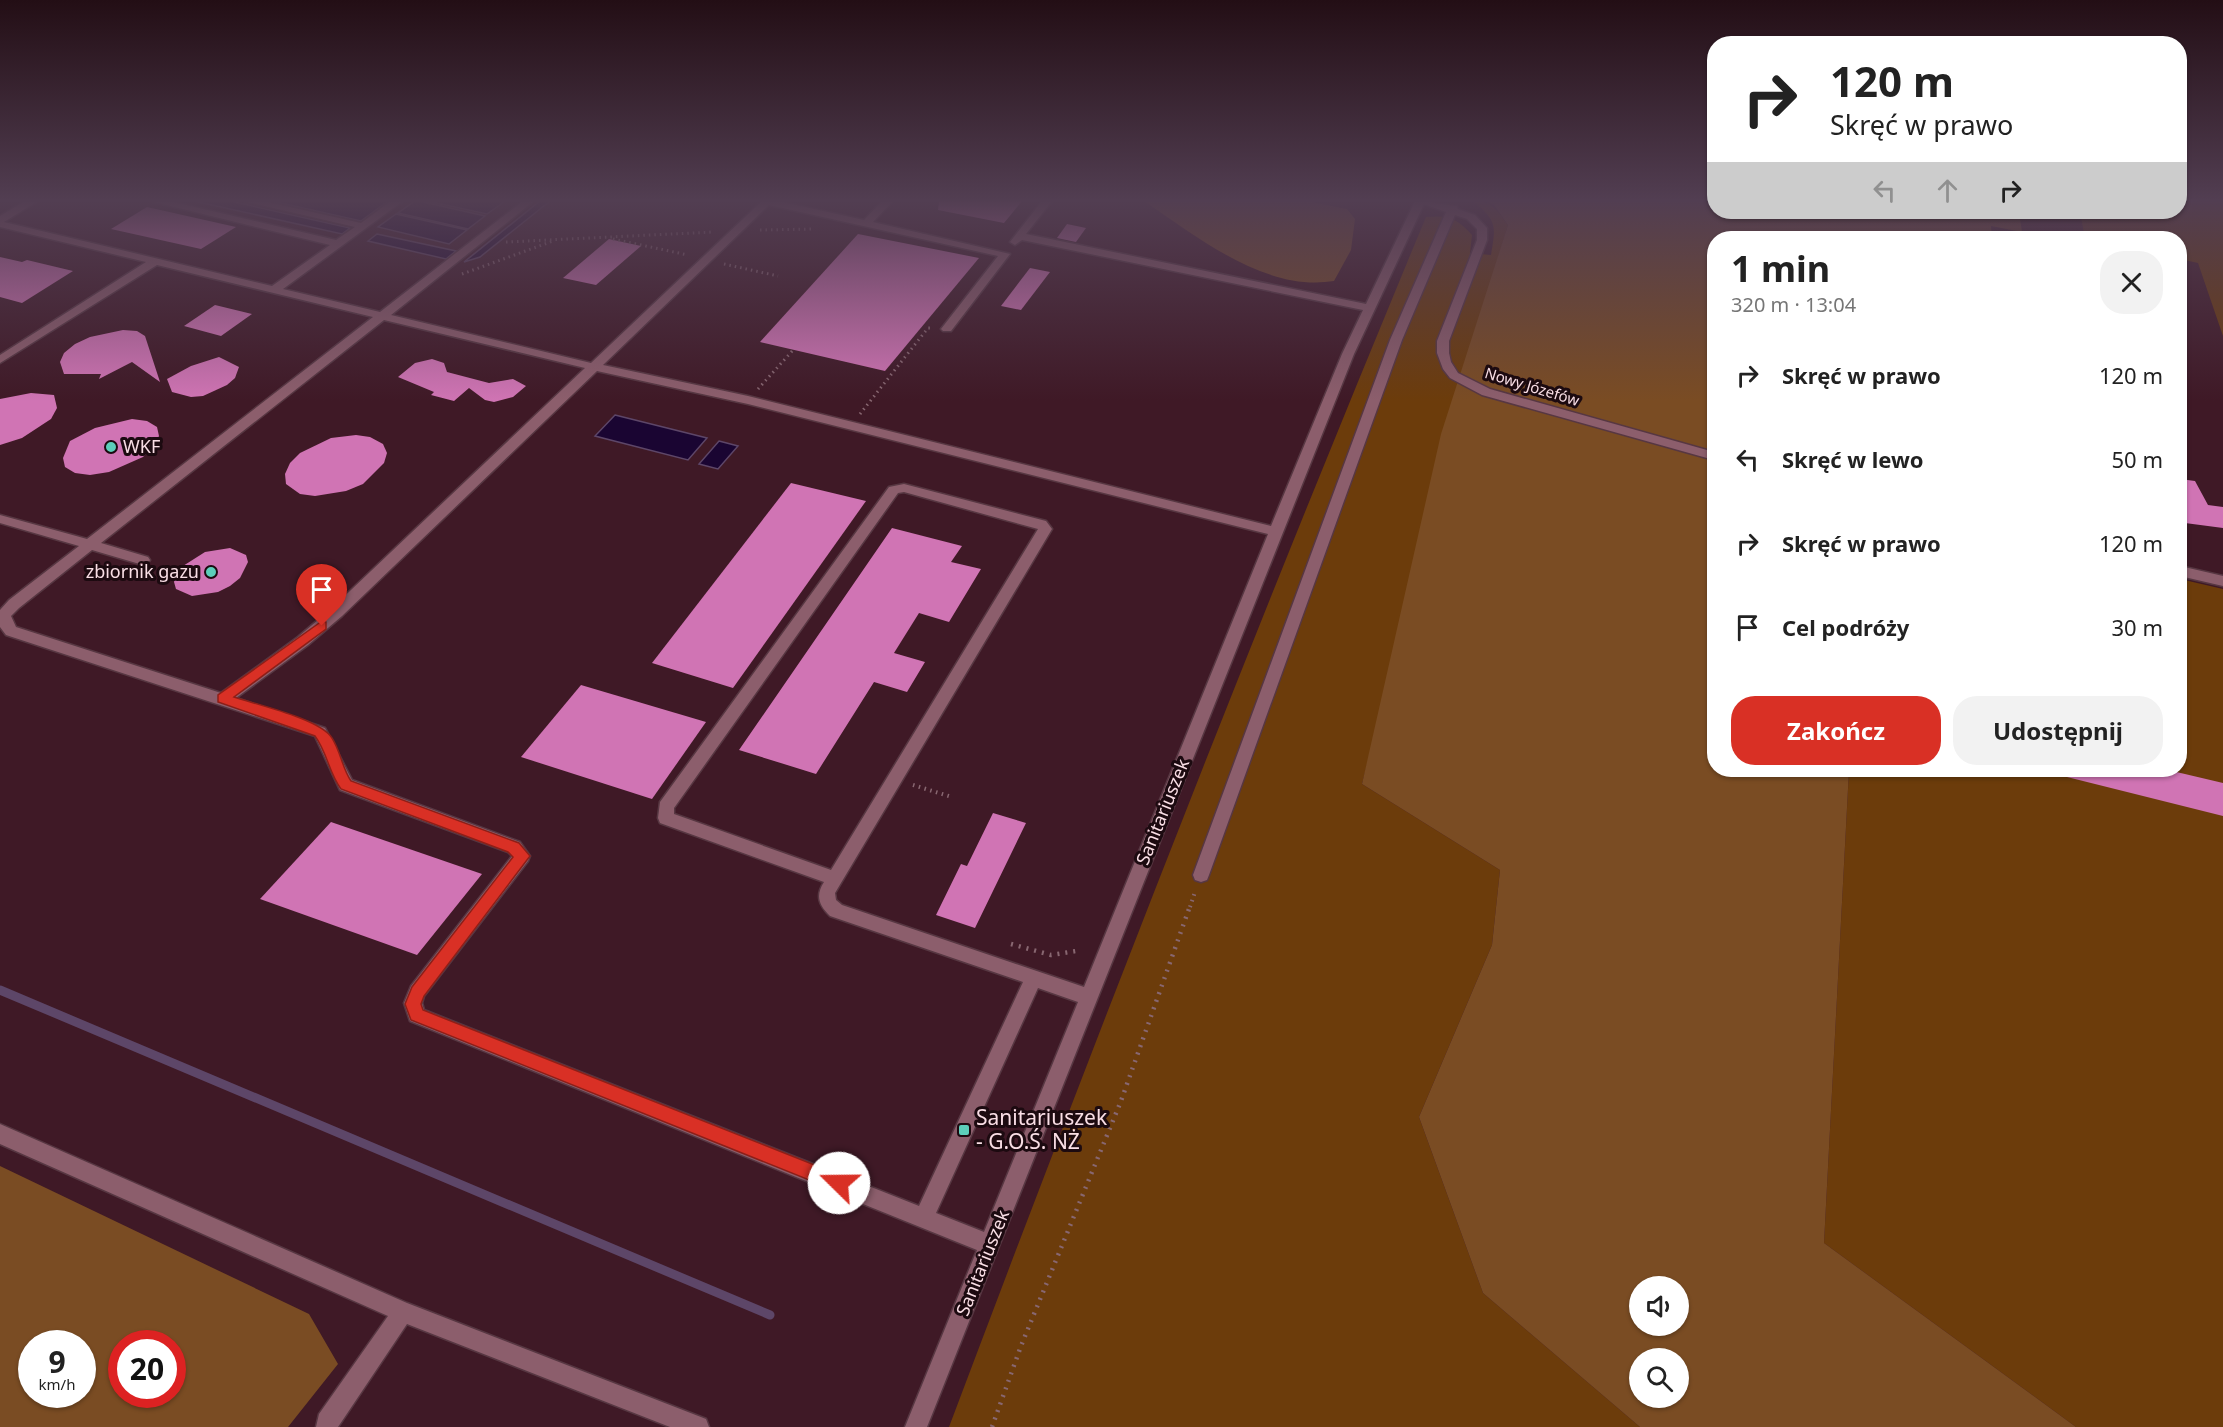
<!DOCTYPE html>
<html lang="pl">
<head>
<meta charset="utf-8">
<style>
  body { margin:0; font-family:"Noto Sans",sans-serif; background:#f2f2f2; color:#222; height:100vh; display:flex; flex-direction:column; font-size:22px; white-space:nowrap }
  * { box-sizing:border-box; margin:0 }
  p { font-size:20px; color:#767676 }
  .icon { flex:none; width:33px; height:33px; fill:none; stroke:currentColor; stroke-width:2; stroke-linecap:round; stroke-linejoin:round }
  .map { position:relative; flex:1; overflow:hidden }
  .details { position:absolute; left:1707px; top:231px; width:480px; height:546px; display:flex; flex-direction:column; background:#fff; border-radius:24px; box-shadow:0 2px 4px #0004 }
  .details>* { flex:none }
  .top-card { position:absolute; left:1707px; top:36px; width:480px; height:183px; border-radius:24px; box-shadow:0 2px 4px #0004; background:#fff; color:#222; overflow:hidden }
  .tools { position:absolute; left:1629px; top:1276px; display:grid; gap:12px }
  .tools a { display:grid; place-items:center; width:60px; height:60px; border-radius:50%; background:#fff; box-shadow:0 2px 4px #0004; font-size:30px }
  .speed { position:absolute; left:18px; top:1330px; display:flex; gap:12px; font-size:30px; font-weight:700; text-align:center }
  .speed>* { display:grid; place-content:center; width:78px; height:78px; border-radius:50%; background:#fff; box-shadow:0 2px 4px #0004; line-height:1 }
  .speed small { font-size:15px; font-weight:400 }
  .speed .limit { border:9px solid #d22; background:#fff; color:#111 }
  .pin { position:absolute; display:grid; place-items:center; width:51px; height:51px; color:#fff; margin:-62px -26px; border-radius:50% 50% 50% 0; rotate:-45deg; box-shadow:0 0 6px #0007 }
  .pin .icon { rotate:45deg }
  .me { position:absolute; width:66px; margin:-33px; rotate:292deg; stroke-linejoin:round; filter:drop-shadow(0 0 4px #0008) }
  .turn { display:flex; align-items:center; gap:21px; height:126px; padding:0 24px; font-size:27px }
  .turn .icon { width:78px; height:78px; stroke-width:2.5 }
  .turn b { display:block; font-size:42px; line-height:51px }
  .lanes { display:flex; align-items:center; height:57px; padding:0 24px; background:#0003; justify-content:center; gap:30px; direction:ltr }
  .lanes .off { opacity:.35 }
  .round { display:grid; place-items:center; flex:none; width:63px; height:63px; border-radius:24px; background:#f2f2f2 }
  .overview { display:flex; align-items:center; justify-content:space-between; height:102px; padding:0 24px }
  h1 { font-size:36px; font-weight:700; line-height:45px }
  .button { display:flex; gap:12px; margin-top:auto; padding:12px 24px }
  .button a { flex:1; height:69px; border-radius:24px; background:#d93025; color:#fff; font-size:24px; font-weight:700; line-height:69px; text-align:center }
  .button a+a { background:#f2f2f2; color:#222 }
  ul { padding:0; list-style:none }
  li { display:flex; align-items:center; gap:18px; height:84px; padding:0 24px }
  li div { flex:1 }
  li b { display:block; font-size:22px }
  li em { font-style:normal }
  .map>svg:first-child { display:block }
  .green { fill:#6c3c0b }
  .forest { fill:#7a4c23; fill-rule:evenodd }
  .water { fill:#1a0532; stroke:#5d4668; stroke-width:1.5 }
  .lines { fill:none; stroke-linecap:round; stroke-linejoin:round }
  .stream { stroke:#5d4668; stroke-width:9 }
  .building { fill:#d074b4 }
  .minor-casing { stroke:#573742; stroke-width:3 }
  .path-far2 { stroke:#886771; stroke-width:3; stroke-dasharray:1.5 4; stroke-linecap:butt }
  .path-far1 { stroke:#886771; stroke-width:4; stroke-dasharray:1.5 4.5; stroke-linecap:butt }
  .path { stroke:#886771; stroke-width:4.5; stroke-dasharray:2 6; stroke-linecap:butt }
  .minor { fill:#8c5e6c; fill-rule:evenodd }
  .route { fill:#d93025; stroke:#8d1f18; stroke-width:1.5 }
  .poi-dot { fill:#5cceba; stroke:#1c0a10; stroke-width:2 }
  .labels { text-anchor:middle; stroke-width:6; stroke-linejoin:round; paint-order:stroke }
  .far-street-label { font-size:15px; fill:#f9dee5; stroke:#1c0a10 }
  .poi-label { font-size:18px; fill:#f9dee5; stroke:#1c0a10; text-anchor:start }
  .street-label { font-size:18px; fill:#f9dee5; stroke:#1c0a10 }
  .near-poi-label { font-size:21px; fill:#f9dee5; stroke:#1c0a10; text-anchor:start }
</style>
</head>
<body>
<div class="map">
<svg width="2223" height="1427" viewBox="0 0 2223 1427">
  <rect width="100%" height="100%" fill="#3f1926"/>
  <g class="green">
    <path d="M 1473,201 C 1493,201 1497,210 1508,225 L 1483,307 L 1362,784 L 1500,870 L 1492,945 L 1419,1117 L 1483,1293 L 1640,1427 L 949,1427 C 1102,1021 1259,618 1426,217 C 1448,215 1457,218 1472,235 L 1470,253 L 1491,255 C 1496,225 1497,221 1473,201 Z"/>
    <path d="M 2180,201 L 2223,201 L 2223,336 L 2198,263 L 2180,259 L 2180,238 L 2085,238 L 2080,212 L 2180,212 Z"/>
    <path d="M 2180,579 L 2223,589 L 2223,1427 L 2076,1427 L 1824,1243 L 1849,770 L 2180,770 Z"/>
  </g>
  <g class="forest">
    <path d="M 1144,201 L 1307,201 L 1347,209 L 1355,219 L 1351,250 L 1334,281 C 1265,292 1199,238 1144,201 Z"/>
    <path d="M 1486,201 L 1714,201 L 1714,212 L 2019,212 L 2022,232 L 1991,226 L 1992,238 L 1714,238 L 1714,770 L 1849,770 L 1824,1243 L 2076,1427 L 1640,1427 L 1483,1293 L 1419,1117 L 1492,945 L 1500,870 L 1362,784 L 1441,434 L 1508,225 L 1494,205 ZM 1640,1287 L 1678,1287 L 1678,1326 L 1640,1326 ZM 1640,1359 L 1678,1359 L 1678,1398 L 1640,1398 Z"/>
    <path d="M 0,1166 L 309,1314 L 338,1364 L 288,1427 L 0,1427 ZM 32,1344 L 82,1344 L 82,1395 L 32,1395 ZM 122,1344 L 172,1344 L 172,1395 L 122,1395 Z"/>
  </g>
  <g class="water">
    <path d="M 194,201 L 230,201 L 350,228 L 342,234 Z"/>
    <path d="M 272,201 L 388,201 L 361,221 Z"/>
    <path d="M 415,201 L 419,201 L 485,216 L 468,229 L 398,213 Z"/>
    <path d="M 427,201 L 503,201 L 504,202 L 487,214 Z"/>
    <path d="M 540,201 L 550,201 L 480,257 L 464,262 Z"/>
    <path d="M 396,214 L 467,230 L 449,244 L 378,227 Z"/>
    <path d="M 377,234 L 456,251 L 446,259 L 368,241 Z"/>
    <path d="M 615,415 L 707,438 L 688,460 L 595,436 Z"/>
    <path d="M 719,441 L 738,446 L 718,469 L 699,464 Z"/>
  </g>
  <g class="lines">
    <path class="stream" d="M 0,990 L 770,1315"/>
  </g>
  <g class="building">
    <path d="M 939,201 L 1022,201 L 1004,223 L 938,210 Z"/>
    <path d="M 147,207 L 236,227 L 201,249 L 111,229 Z"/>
    <path d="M 1067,224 L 1086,228 L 1076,242 L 1057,238 Z"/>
    <path d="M 858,234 L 979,258 L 885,371 L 760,342 Z"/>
    <path d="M 609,239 L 641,246 L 596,285 L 563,278 Z"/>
    <path d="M 0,257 L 22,262 L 27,260 L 73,271 L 22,303 L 0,297 Z"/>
    <path d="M 1030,268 L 1050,272 L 1021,310 L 1001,306 Z"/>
    <path d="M 215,305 L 252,314 L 221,336 L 184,326 Z"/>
    <path d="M 123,330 L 137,331 L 145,336 L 160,382 L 132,362 L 99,379 L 101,374 L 64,374 L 60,362 L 64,353 L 75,344 L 90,337 Z"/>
    <path d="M 219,357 L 239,367 L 235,378 L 227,385 L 203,396 L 191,397 L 172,392 L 167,379 L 191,366 Z"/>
    <path d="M 432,359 L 444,363 L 447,372 L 489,383 L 513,379 L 526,386 L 513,397 L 494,402 L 485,400 L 469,388 L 454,401 L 431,395 L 434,392 L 398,377 L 415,363 Z"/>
    <path d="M 31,393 L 54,395 L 57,408 L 51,419 L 22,438 L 0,445 L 0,399 Z"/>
    <path d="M 132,419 L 147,421 L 157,427 L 159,436 L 154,446 L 143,457 L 109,472 L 90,475 L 75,473 L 65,467 L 63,458 L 70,441 L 95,428 Z"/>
    <path d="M 356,435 L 370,437 L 383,444 L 387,453 L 384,463 L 363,484 L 346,491 L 315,496 L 300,494 L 286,484 L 285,474 L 290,463 L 300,453 L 331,438 Z"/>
    <path d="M 2180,479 L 2195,481 L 2208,505 L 2223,507 L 2223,528 L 2185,523 L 2180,512 Z"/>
    <path d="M 791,483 L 866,501 L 733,688 L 652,663 Z"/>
    <path d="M 892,528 L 962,546 L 951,562 L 981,569 L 949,622 L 919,613 L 894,653 L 925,662 L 907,692 L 874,682 L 816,774 L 739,750 Z"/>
    <path d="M 230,548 L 246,555 L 248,562 L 240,578 L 230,586 L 218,592 L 192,596 L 176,589 L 174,582 L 176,574 L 183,566 L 205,552 Z"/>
    <path d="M 581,685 L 706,722 L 652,799 L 521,757 Z"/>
    <path d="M 2064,770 L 2168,770 L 2223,783 L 2223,816 L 2063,776 Z"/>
    <path d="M 993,813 L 1026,823 L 975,928 L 936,915 L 961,864 L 967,866 Z"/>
    <path d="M 331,822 L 482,874 L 417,955 L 260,899 Z"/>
  </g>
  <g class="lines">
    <defs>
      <g id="minor">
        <path d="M 25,201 L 38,201 L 4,222 L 272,286 L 330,245 L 150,201 L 169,201 L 336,240 L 355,227 L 243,201 L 263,201 L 361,223 L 391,201 L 403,201 L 283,289 L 380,312 L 523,201 L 534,201 L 391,315 L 591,363 L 762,201 L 778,201 L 864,220 L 882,201 L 893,201 L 873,222 L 1010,254 L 951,331 L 943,331 L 941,329 L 998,256 L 769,205 L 603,365 L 748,396 L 1271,526 L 1342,354 L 1363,310 L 1022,240 L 1015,245 L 1010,242 L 1042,201 L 1052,201 L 1026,234 L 1366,304 L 1415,201 C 1430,201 1443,205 1457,206 L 1458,209 L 1475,215 L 1487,228 L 1487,240 L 1449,341 L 1449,353 L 1451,362 L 1458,373 L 1490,389 L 1714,452 L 1714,460 L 1482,395 L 1450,378 L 1443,369 L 1437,353 L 1437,341 L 1477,240 L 1477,229 L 1467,219 L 1455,215 L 1402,340 L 1209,875 L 1207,880 L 1201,882 L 1195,880 L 1193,875 L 1390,340 L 1446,212 L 1424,204 L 1354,354 L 927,1427 L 905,1427 L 977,1250 L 410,1021 L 404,1003 L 411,986 L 512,856 L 508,852 L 340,790 L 315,736 L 6,635 L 0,627 L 0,610 L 9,600 L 79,546 L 0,523 L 0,515 L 87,539 L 373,317 L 157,265 L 0,363 L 0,355 L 146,262 L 0,227 L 0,216 ZM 384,320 L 585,368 L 332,608 L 298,637 L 221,693 L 16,627 L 11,616 L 19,608 L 92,550 L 143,565 L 148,563 L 150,560 L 148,557 L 101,543 ZM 597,371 L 748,404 L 1268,534 L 1084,987 L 842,905 L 836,900 L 835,893 L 1052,529 L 1046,521 L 904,484 L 889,487 L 660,802 L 658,818 L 660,823 L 824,882 C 815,896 819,905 830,916 L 1023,982 L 919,1206 L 424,1010 L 422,1003 L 424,996 L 528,861 L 530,856 L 520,842 L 352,780 L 325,728 L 236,698 L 308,645 L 342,616 ZM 904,492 L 1038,529 L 831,870 L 674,814 L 674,808 L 898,493 ZM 1038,988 L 1078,1002 L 984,1232 L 936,1213 Z"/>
        <path d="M 2180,566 L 2223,576 L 2223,586 L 2180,576 Z"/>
        <path d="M 0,1124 L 407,1303 L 706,1419 L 709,1427 L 670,1427 L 407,1324 L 338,1427 L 316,1427 L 319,1414 L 388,1316 L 0,1144 Z"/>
      </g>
    </defs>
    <use href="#minor" class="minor-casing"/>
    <g class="path-far2">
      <path d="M 760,230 L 815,229"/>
      <path d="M 613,239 L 688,255"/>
      <path d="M 506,242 L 713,232"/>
      <path d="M 724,264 L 778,276"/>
      <path d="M 462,274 L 553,241"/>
      <path d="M 758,389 L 794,349"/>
      <path d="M 860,414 L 928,328 L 931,328"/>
    </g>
    <g class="path-far1">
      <path d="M 913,785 L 952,797"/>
      <path d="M 1190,907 L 1195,892"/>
    </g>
    <g class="path">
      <path d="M 1011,944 L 1051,955 L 1076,951"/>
      <path d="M 992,1427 L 1021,1346 L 1121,1101 L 1190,906"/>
    </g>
    <use href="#minor" class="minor"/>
  </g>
  <linearGradient id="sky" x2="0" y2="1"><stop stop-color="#230e15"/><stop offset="0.5" stop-color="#523e52"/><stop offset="1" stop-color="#523e52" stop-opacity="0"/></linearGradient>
  <rect width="2223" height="401" fill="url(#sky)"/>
  <path class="route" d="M 322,621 L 326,622 L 326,629 L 234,697 C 258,705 320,719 332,738 C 341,752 342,768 351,781 L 519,843 L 530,856 L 424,996 L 421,1004 L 423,1010 L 845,1177 L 848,1183 L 845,1190 L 839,1192 L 411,1020 L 405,1004 L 412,987 L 513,857 L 508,852 L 341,789 C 329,773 327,752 315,736 L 218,702 L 218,695 Z"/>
  <g class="poi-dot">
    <circle cx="111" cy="447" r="6"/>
    <circle cx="211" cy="572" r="6"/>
    <rect x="958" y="1124" width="12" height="12" rx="3"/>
  </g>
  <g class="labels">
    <g class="far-street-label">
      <text transform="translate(1532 387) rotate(17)" y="5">Nowy Józefów</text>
    </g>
    <g class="poi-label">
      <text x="123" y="453">WKF</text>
      <text x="199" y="578" text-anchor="end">zbiornik gazu</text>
    </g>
    <g class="street-label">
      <text transform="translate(1163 812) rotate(-68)" y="6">Sanitariuszek</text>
      <text transform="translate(983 1263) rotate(-68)" y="6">Sanitariuszek</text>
    </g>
    <g class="near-poi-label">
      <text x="976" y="1125">Sanitariuszek<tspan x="976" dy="24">- G.O.Ś. NŻ</tspan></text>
    </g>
  </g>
</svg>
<div class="tools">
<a><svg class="icon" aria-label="sound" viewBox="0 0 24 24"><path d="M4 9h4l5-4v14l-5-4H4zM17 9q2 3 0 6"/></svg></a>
<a><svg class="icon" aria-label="search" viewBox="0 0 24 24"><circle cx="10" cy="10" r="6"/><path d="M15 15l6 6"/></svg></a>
</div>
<div class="speed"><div>9<small>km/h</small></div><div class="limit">20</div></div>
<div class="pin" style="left:322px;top:626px;background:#d93025"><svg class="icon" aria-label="arrive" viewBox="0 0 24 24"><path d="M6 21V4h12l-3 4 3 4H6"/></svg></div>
<svg class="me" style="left:839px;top:1183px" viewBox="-20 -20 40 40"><circle r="19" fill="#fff"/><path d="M0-13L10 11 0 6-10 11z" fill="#d93025"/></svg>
<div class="top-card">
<div class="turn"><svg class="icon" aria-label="right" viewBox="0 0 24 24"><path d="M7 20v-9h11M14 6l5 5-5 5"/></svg><div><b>120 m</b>Skręć w prawo</div></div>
<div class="lanes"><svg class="icon off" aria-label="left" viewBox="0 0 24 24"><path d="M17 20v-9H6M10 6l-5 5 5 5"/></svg><svg class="icon off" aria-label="ahead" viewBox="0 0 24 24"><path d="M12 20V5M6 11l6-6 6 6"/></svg><svg class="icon" aria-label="right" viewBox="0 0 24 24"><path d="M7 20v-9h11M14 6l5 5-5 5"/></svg></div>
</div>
<section class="details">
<div class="overview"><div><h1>1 min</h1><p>320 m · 13:04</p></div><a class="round"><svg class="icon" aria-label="close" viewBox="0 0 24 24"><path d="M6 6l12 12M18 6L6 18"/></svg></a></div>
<ul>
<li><svg class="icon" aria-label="right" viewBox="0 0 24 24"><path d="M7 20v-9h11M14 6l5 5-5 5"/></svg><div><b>Skręć w prawo</b></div><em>120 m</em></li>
<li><svg class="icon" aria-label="left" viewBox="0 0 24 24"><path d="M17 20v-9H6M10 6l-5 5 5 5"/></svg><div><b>Skręć w lewo</b></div><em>50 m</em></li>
<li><svg class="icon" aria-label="right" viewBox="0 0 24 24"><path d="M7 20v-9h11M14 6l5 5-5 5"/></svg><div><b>Skręć w prawo</b></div><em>120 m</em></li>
<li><svg class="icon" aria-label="arrive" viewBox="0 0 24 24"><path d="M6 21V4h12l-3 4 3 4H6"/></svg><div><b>Cel podróży</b></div><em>30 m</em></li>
</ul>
<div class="button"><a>Zakończ</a><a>Udostępnij</a></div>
</section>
</div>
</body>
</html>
